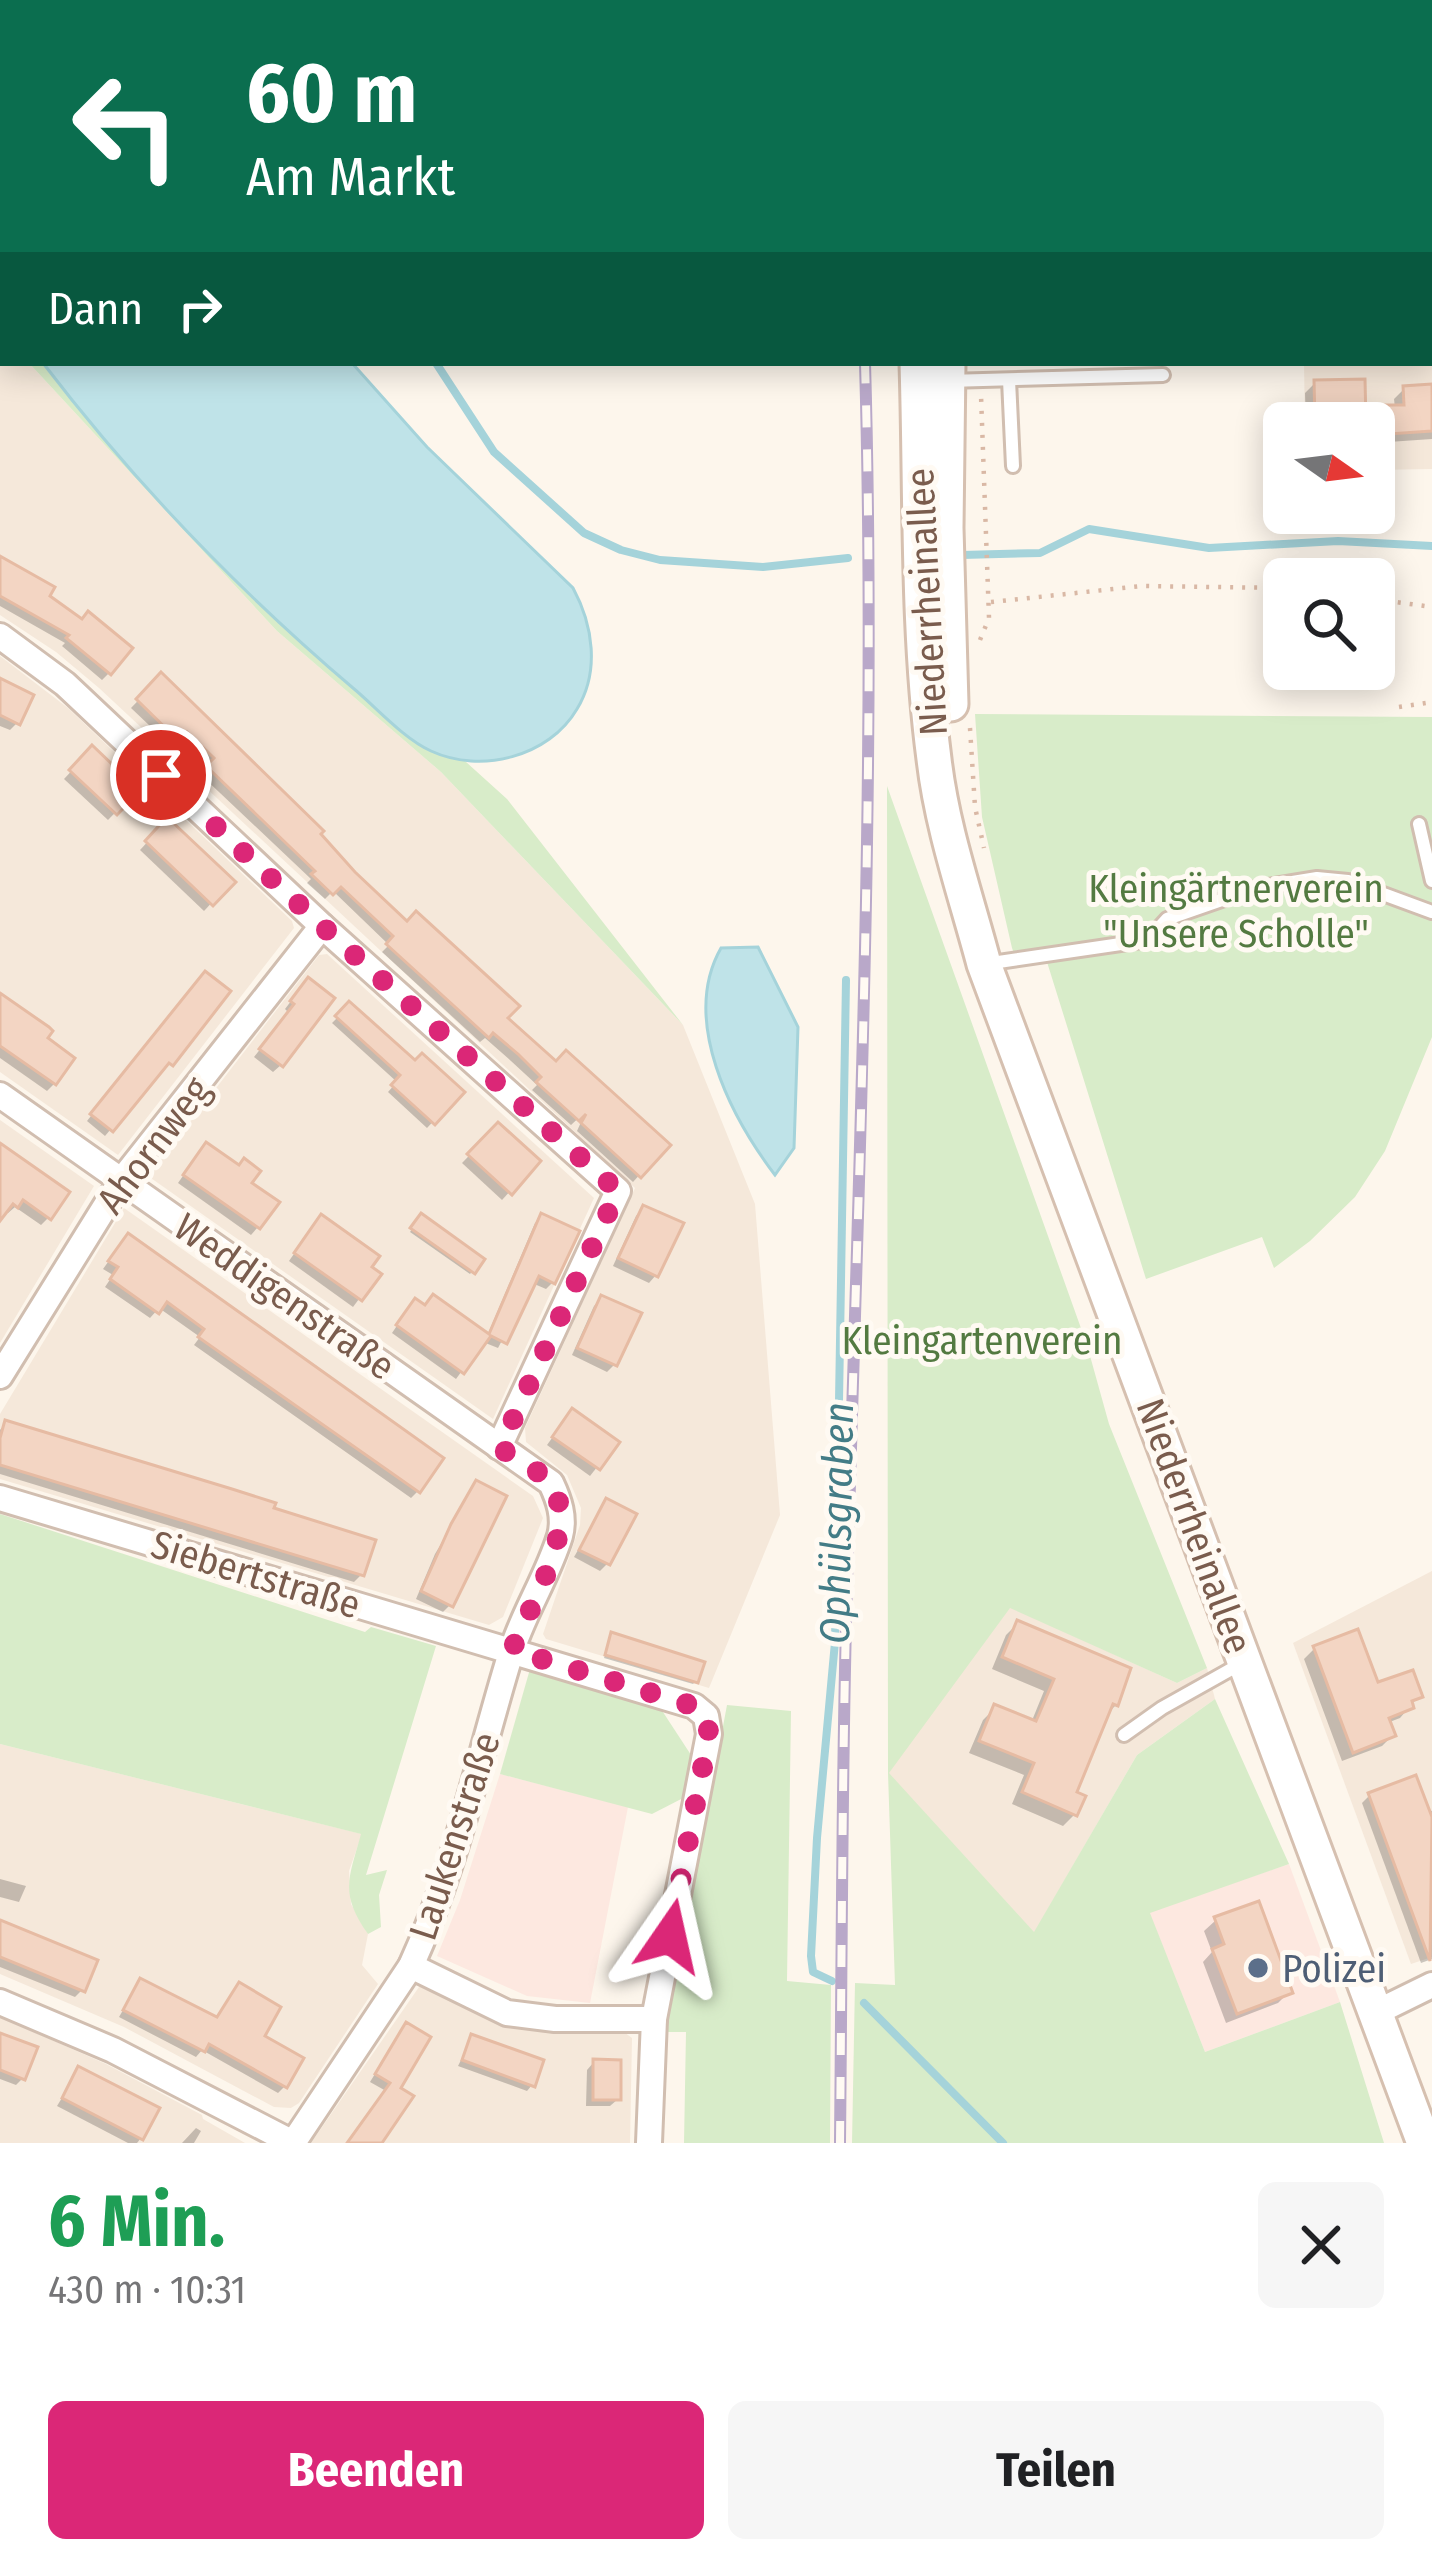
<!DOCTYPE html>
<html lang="de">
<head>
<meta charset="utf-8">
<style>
  body { margin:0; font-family:"Fira Sans Condensed",sans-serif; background:#f6f6f6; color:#202124; height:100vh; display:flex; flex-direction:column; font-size:45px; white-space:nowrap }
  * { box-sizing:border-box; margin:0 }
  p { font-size:39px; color:#757577 }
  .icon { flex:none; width:66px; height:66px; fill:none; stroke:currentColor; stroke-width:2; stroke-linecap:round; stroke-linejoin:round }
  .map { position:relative; height:2143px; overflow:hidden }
  .panel { display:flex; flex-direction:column; background:#fff; flex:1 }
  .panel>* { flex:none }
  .hud { position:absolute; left:0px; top:0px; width:1434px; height:366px; box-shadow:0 6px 30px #0003; background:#0b6e4f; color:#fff; overflow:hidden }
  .needle { width:78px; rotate:104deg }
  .tools { position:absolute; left:1263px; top:402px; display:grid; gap:24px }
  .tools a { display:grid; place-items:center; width:132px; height:132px; border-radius:18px; background:#fff; box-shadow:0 6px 30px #0003; font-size:60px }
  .pin { position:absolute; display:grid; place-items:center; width:102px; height:102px; color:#fff; margin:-51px; border:6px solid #fff; border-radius:50%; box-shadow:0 3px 12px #0007 }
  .me { position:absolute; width:132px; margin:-66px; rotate:11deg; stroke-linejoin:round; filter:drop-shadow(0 0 9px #0008) }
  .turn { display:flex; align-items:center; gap:42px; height:252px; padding:0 48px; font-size:54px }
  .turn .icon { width:156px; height:156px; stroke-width:2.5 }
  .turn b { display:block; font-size:84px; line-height:102px }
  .then { display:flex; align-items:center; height:114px; padding:0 48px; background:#0003; gap:24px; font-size:45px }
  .round { display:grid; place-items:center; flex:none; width:126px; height:126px; border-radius:18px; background:#f6f6f6 }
  .headline { display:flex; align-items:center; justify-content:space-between; height:204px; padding:0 48px }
  h1 { font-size:72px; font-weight:700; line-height:90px; color:#1e9e55 }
  .primary-button { display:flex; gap:24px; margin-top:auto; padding:24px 48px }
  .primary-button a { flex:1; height:138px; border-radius:18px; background:#db2777; color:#fff; font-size:48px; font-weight:700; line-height:138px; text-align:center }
  .primary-button a+a { background:#f6f6f6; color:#202124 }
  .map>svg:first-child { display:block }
  .residential { fill:#f5e8da }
  .commercial { fill:#fde8e0 }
  .green { fill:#d8ecc9 }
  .water { fill:#bfe3e8; stroke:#a5d3da; stroke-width:3 }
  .shadow { fill:#0003 }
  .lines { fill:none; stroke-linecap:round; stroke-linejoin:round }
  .stream { stroke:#a5d3da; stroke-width:8 }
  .building { fill:#f3d5c3; stroke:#e6bba3; stroke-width:3 }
  .service-casing { stroke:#d1beb0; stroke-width:18 }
  .minor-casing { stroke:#d1beb0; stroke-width:30 }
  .secondary-casing { stroke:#d6c0b0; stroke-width:39 }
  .path { stroke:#d9b8a5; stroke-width:4.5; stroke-dasharray:3 9; stroke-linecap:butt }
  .service { stroke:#fff; stroke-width:12 }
  .minor { stroke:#fff; stroke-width:24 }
  .secondary { stroke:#fff; stroke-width:33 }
  .rail-casing { stroke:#b9a8c9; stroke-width:12 }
  .rail { stroke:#fffaf3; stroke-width:8; stroke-dasharray:22; stroke-linecap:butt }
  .route { stroke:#db2777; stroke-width:21; stroke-dasharray:0 37.8 }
  .service-dot { fill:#5c6f8a; stroke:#fffaf3; stroke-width:4.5 }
  .labels { text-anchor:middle; stroke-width:10; stroke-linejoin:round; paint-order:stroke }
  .street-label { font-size:39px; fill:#7a5c4d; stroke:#fffaf3 }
  .park-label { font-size:39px; fill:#537a41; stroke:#fffaf3 }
  .service-label { font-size:39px; fill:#4e5e75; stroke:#fffaf3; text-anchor:start }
  .water-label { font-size:42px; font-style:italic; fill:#437c86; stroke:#fffaf3 }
</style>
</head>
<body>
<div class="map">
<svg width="1432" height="2143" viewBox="0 0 1432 2143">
  <rect width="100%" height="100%" fill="#fdf6ec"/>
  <g class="residential">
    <path d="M 1432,61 L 1432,469 L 1374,470 L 1374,423 L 1305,423 L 1304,363 L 1431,363 Z"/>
    <path d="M 0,336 L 3,363 L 29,363 L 277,631 L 441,772 L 683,1025 L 755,1204 L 780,1515 L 709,1688 L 546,1639 L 543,1634 L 580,1525 L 581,1508 L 567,1475 L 526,1442 L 525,1428 L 635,1188 L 99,688 L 56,652 L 0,615 Z"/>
    <path d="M 0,656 L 68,708 L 292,921 L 294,928 L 118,1155 L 0,1072 Z"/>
    <path d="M 327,954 L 594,1198 L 493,1419 L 148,1176 L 319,955 Z"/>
    <path d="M 0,1120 L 94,1186 L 0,1343 Z"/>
    <path d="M 124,1208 L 533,1496 L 543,1518 L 503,1617 L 489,1625 L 0,1479 L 0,1414 Z"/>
    <path d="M 1432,1571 L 1432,1957 L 1411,1964 L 1293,1643 Z"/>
    <path d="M 1010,1607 L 1177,1683 L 1207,1668 L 1215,1699 L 1137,1755 L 1034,1933 L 888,1773 Z"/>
    <path d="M 0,1744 L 362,1834 L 349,1871 L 351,1904 L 368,1934 L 362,1965 L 378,1984 L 299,2103 L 291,2108 L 274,2107 L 124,2027 L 0,1974 Z"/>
    <path d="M 425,1985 L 491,2019 L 521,2028 L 624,2032 L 632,2038 L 630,2143 L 311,2143 L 419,1987 Z"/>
    <path d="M 0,2017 L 106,2064 L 202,2115 L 203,2119 L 245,2143 L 0,2143 Z"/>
  </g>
  <g class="commercial">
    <path d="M 500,1774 L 628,1807 L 590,2003 L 527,1996 L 437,1956 L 460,1900 Z"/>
    <path d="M 1289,1864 L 1340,2002 L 1205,2052 L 1149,1912 Z"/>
  </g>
  <g class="green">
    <path d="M 29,363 L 67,363 L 289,602 L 507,799 L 683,1025 L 441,772 L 277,631 Z"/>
    <path d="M 975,714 L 1432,717 L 1432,1037 L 1385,1151 L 1355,1197 L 1310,1241 L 1274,1268 L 1262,1237 L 1146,1279 L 1047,962 L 1019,967 L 1012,948 L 982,817 Z"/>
    <path d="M 887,786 L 1087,1345 L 1109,1424 L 1207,1668 L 1177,1683 L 1010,1608 L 889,1773 L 1034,1932 L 1137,1755 L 1215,1699 L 1289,1864 L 1150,1913 L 1205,2052 L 1340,2002 L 1384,2143 L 852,2143 L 855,1983 L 895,1985 L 888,1773 Z"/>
    <path d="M 0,1514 L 365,1632 L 371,1627 L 436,1646 L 366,1875 L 387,1870 L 379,1895 L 381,1927 L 368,1934 C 339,1893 349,1878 361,1834 L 0,1744 Z"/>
    <path d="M 530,1669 L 659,1706 L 693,1758 L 687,1796 L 652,1814 L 500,1774 Z"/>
    <path d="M 727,1705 L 791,1711 L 787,1981 L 831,1985 L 830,2143 L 684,2143 L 686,2032 L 666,2032 Z"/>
  </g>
  <g class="water">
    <path d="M 43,363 L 352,363 L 427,447 L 573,588 C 593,625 600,671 577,709 C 549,757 481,774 431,751 C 403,738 377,708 353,688 C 239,591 134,482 43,363 Z"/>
    <path d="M 758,947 L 798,1027 L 794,1148 L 775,1175 C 731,1117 680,1020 721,948 Z"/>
  </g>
  <g class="shadow">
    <path d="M 1041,0 L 1078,0 L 1075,3 Z"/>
    <path d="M 1320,0 L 1362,0 L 1362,1 L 1320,3 Z"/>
    <path d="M 1315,383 L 1363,408 L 1395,408 L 1394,399 L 1404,389 L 1432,387 L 1432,439 L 1374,443 L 1374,423 L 1306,423 L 1305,393 Z"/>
    <path d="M 0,568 L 46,597 L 109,673 L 102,680 L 62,646 L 65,643 L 0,606 Z"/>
    <path d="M 161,677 L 353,874 L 504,1018 L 556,1065 L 667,1145 L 633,1182 L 577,1131 L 586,1111 L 571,1125 L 532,1090 L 537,1085 L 511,1061 L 485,1038 L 480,1042 L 382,952 L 389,945 L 333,891 L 325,899 L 307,883 L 311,879 L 201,775 L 209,766 L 179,736 L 170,745 L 131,708 Z"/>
    <path d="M 0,682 L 17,723 L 10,730 L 0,726 Z"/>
    <path d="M 92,749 L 136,791 L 108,820 L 64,779 Z"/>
    <path d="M 167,821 L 231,882 L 204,911 L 140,850 Z"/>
    <path d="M 199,980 L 227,992 L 105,1136 L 87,1121 Z"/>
    <path d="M 301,988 L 281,1065 L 273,1072 L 254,1057 L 289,1013 L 285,1009 Z"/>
    <path d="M 0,1004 L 44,1039 L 54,1084 L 47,1091 L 0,1058 Z"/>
    <path d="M 350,1005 L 415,1064 L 461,1092 L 427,1128 L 388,1092 L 397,1082 L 332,1023 Z"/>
    <path d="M 498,1126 L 537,1162 L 502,1200 L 462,1163 Z"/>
    <path d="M 0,1147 L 48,1218 L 41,1225 L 15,1207 L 8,1213 L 0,1208 Z"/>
    <path d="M 199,1153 L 238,1168 L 248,1184 L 258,1227 L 251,1235 L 178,1183 Z"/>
    <path d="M 643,1208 L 656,1275 L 649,1283 L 613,1266 L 636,1216 Z"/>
    <path d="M 422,1216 L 481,1260 L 470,1274 L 410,1232 Z"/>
    <path d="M 542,1217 L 553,1282 L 546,1289 L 532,1283 L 498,1348 L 483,1342 L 456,1379 L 392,1333 L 409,1308 L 487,1336 L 535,1223 Z"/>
    <path d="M 314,1225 L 377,1275 L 353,1307 L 289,1261 Z"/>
    <path d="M 121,1244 L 418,1491 L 411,1498 L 194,1345 L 200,1337 L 159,1308 L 150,1318 L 105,1287 L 113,1275 L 103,1269 Z"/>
    <path d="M 602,1298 L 615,1364 L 607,1372 L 572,1355 L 594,1306 Z"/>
    <path d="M 565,1420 L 616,1443 L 590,1476 L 547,1445 Z"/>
    <path d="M 6,1423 L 271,1510 L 362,1574 L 354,1582 L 0,1474 L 0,1430 Z"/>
    <path d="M 477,1484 L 450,1605 L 443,1612 L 416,1599 L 435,1554 Z"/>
    <path d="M 606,1502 L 607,1564 L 600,1571 L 574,1557 Z"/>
    <path d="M 1018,1623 L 1116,1705 L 1106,1715 L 1073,1793 L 1075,1814 L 1063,1826 L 1012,1804 L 1024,1775 L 969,1753 L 983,1720 L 995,1708 L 1031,1723 L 1044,1691 L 992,1669 L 1006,1635 Z"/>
    <path d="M 612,1636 L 696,1681 L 693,1684 L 604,1658 Z"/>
    <path d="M 1314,1649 L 1377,1686 L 1419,1696 L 1400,1718 L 1387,1723 L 1392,1736 L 1382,1746 L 1342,1761 L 1304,1659 Z"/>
    <path d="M 1369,1796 L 1432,1811 L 1432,1959 L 1421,1963 L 1362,1803 Z"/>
    <path d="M 0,1879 L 26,1886 L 19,1902 L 0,1897 Z"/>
    <path d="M 1216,1920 L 1289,1992 L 1278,2003 L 1226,2023 L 1203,1962 L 1212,1952 L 1204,1931 Z"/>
    <path d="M 0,1923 L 82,1990 L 75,1997 L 0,1967 Z"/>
    <path d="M 140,1981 L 216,2020 L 239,1985 L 285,2086 L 278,2093 L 202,2050 L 196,2057 L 119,2017 Z"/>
    <path d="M 400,2033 L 397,2089 L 378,2143 L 348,2143 L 386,2091 L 370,2082 Z"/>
    <path d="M 0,2036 L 23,2078 L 16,2085 L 0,2079 Z"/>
    <path d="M 472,2038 L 532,2085 L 527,2091 L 458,2066 Z"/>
    <path d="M 594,2062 L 618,2099 L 610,2106 L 586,2106 L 587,2070 Z"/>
    <path d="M 79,2070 L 141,2138 L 137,2143 L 128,2143 L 57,2106 Z"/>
    <path d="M 196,2128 L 201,2131 L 194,2143 L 182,2143 Z"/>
  </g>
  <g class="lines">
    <g class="stream">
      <path d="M 188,0 L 188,3"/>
      <path d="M 436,363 L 494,452 L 584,533 L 621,550 L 660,560 L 763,567 L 848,558"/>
      <path d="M 962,555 L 1040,553 L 1089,529 L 1209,548 L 1338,541 L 1432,546"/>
      <path d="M 832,1981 L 813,1972 L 811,1956 L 817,1838 L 835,1642 L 846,980"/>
      <path d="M 864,2003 L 1003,2143"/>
    </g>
  </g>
  <g class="building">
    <path d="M 1365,379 L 1366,423 L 1315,423 L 1314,380 Z"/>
    <path d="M 1432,384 L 1432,431 L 1374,435 L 1374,405 L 1404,405 L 1403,386 Z"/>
    <path d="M 0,556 L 55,587 L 50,596 L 82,619 L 88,611 L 133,648 L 111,675 L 66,638 L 69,635 L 0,596 Z"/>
    <path d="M 161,672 L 324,831 L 321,834 L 355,872 L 407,921 L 416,911 L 520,1006 L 508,1018 L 556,1061 L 566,1050 L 671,1145 L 641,1178 L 581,1123 L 586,1114 L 579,1121 L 536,1082 L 541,1077 L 518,1054 L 493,1033 L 489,1038 L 386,944 L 393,936 L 341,887 L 333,895 L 311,874 L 315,871 L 206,766 L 214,758 L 187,732 L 179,741 L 136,699 Z"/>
    <path d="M 0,678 L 34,695 L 20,725 L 0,715 Z"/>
    <path d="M 92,745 L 140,791 L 117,815 L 69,770 Z"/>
    <path d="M 167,817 L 236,882 L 213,906 L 145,841 Z"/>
    <path d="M 205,971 L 231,991 L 173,1066 L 169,1063 L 113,1132 L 90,1114 Z"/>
    <path d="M 308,977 L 335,998 L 283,1067 L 259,1049 L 294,1004 L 290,1001 Z"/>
    <path d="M 0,993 L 49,1027 L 53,1031 L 48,1038 L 75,1058 L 56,1085 L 0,1046 Z"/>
    <path d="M 349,1001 L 415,1060 L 422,1053 L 465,1092 L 435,1125 L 391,1085 L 400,1075 L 335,1016 Z"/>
    <path d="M 498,1122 L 541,1161 L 512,1195 L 467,1154 Z"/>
    <path d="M 206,1142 L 239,1165 L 244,1158 L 261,1171 L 252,1183 L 280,1202 L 260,1229 L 183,1175 Z"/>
    <path d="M 0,1143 L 70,1192 L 51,1220 L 23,1200 L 18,1208 L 13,1204 L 0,1221 Z"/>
    <path d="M 643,1205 L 684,1223 L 658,1277 L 618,1258 Z"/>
    <path d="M 421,1213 L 485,1259 L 475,1274 L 410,1228 Z"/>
    <path d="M 541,1213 L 580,1231 L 555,1284 L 539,1276 L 507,1344 L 491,1336 L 464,1374 L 396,1325 L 415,1298 L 425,1305 L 433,1294 L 489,1334 Z"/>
    <path d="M 321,1214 L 380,1256 L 372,1267 L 382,1274 L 362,1301 L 294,1253 Z"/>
    <path d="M 128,1233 L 444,1458 L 420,1493 L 198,1337 L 204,1329 L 167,1302 L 159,1314 L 110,1279 L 118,1267 L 108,1261 Z"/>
    <path d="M 601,1295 L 642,1313 L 617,1366 L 577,1348 Z"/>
    <path d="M 572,1408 L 620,1442 L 600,1470 L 552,1437 Z"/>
    <path d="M 5,1420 L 232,1489 L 276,1503 L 274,1508 L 376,1540 L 364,1576 L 0,1465 L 0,1438 Z"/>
    <path d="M 476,1480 L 507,1496 L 453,1607 L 421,1591 L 451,1524 Z"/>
    <path d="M 606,1498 L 637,1514 L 610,1565 L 579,1550 Z"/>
    <path d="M 1017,1620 L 1131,1668 L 1118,1706 L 1113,1704 L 1077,1792 L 1086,1796 L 1077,1816 L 1022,1792 L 1034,1763 L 979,1741 L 994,1704 L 1036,1721 L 1054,1679 L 1002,1657 Z"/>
    <path d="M 1358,1629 L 1378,1682 L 1413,1670 L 1423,1697 L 1412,1701 L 1414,1708 L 1389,1718 L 1396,1736 L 1353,1753 L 1313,1646 Z"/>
    <path d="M 611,1632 L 705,1662 L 698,1683 L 605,1655 Z"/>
    <path d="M 1416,1775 L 1432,1817 L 1430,1961 L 1368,1793 Z"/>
    <path d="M 1259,1901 L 1293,1993 L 1237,2014 L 1212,1949 L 1224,1944 L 1214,1917 Z"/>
    <path d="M 0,1920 L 98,1960 L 85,1992 L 0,1957 Z"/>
    <path d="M 140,1978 L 217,2017 L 239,1982 L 281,2007 L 265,2036 L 304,2058 L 287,2088 L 209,2044 L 205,2052 L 123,2010 Z"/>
    <path d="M 406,2022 L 431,2037 L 401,2088 L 414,2096 L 382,2143 L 347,2143 L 390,2083 L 375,2074 Z"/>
    <path d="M 0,2033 L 38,2047 L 25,2080 L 0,2070 Z"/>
    <path d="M 471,2034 L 544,2060 L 535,2087 L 462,2060 Z"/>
    <path d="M 593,2059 L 621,2060 L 621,2100 L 593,2100 Z"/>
    <path d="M 78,2066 L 160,2108 L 143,2140 L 62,2098 Z"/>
  </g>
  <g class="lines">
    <defs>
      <g id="service">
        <path d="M 1009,380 L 1013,466"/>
        <path d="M 948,381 L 1163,375"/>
        <path d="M 1419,824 L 1432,881"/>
        <path d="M 985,964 L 1148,940 L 1167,919 L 1256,888 L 1317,878 L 1348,881 L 1432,912"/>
        <path d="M 1124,1735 L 1162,1708 L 1244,1662"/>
      </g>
      <g id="minor">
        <path d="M 1392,0 L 1392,3"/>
        <path d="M 1431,36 L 1432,36"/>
        <path d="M 1431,283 L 1432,317"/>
        <path d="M 0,636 L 65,684 L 322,926 L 618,1191 L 499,1447"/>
        <path d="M 0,1095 L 551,1483 C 559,1500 565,1517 560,1536 C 547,1578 522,1615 510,1656 C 478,1760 456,1868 411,1966 L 293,2143"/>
        <path d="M 0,1376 L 121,1181 L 322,926"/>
        <path d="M 0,1498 L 694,1706 L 706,1716 L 709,1734 L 654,2019 L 649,2143"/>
        <path d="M 411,1966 L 507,2013 L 555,2019 L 654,2019"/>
        <path d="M 0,2002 L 113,2050 L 293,2143"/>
        <path d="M 1375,2013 L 1432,1985"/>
      </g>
      <g id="secondary">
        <path d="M 906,0 L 907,3"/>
        <path d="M 938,0 L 938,3"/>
        <path d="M 917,363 C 921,494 917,628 934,759 C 942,829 966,896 984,964 L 1424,2143"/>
        <path d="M 948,363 L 946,528 L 951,704"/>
      </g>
    </defs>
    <use href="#service" class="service-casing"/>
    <use href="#minor" class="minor-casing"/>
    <use href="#secondary" class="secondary-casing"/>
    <g class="path">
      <path d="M 1374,599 L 1432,607"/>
      <path d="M 991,602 L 1142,586 L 1284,588"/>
      <path d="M 980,640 L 989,618 L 981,395"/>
      <path d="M 1399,707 L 1432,702"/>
      <path d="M 970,728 L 975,807 L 984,848"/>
    </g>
    <use href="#service" class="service"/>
    <use href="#minor" class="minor"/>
    <use href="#secondary" class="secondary"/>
    <defs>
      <g id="rail">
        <path d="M 853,0 L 854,3"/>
        <path d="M 840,2143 C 842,1934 842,1725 849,1516 C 860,1132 876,747 865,363"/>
      </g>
    </defs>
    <use href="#rail" class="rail-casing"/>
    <use href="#rail" class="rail"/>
  </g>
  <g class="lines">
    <path class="route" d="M 161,775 L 322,926 L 618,1191 L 500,1448 C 516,1459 543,1471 553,1488 C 578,1529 529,1608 512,1650 L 694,1706 L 706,1716 L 709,1734 L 670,1936"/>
  </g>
  <circle class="service-dot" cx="1258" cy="1968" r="12"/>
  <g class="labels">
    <g class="street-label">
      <text transform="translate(926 602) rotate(-93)" y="14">Niederrheinallee</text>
      <text transform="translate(153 1145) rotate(-53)" y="14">Ahornweg</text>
      <text transform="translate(285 1296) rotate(35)" y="14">Weddigenstraße</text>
      <text transform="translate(1195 1526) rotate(70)" y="14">Niederrheinallee</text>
      <text transform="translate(256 1574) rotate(17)" y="14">Siebertstraße</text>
      <text transform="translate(454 1836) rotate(-72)" y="14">Laukenstraße</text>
    </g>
    <g class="park-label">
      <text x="1236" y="902">Kleingärtnerverein<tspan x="1236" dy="45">"Unsere Scholle"</tspan></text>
      <text x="982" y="1354">Kleingartenverein</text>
    </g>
    <g class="service-label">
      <text x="1282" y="1982">Polizei</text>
    </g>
    <g class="water-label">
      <text transform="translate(836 1523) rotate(-89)" y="15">Ophülsgraben</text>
    </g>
  </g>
</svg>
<div class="tools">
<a><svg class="needle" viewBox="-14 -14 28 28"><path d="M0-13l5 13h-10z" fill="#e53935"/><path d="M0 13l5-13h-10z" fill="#757577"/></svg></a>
<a><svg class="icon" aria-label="search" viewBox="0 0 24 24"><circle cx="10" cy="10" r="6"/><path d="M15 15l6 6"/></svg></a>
</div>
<div class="pin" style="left:161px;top:775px;background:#d93025"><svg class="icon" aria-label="arrive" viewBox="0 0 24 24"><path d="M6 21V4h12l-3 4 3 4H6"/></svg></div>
<svg class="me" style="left:670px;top:1936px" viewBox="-20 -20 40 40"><path d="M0-17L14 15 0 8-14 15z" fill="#db2777" stroke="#fff" stroke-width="4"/></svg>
<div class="hud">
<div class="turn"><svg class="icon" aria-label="left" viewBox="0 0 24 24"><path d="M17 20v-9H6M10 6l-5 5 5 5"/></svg><div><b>60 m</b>Am Markt</div></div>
<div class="then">Dann<svg class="icon" aria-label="right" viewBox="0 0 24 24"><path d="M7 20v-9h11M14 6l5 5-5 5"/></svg></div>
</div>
</div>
<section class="panel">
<div class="headline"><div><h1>6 Min.</h1><p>430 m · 10:31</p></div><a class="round"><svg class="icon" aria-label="close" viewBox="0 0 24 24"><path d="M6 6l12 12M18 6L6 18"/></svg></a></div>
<div class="primary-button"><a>Beenden</a><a>Teilen</a></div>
</section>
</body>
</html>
